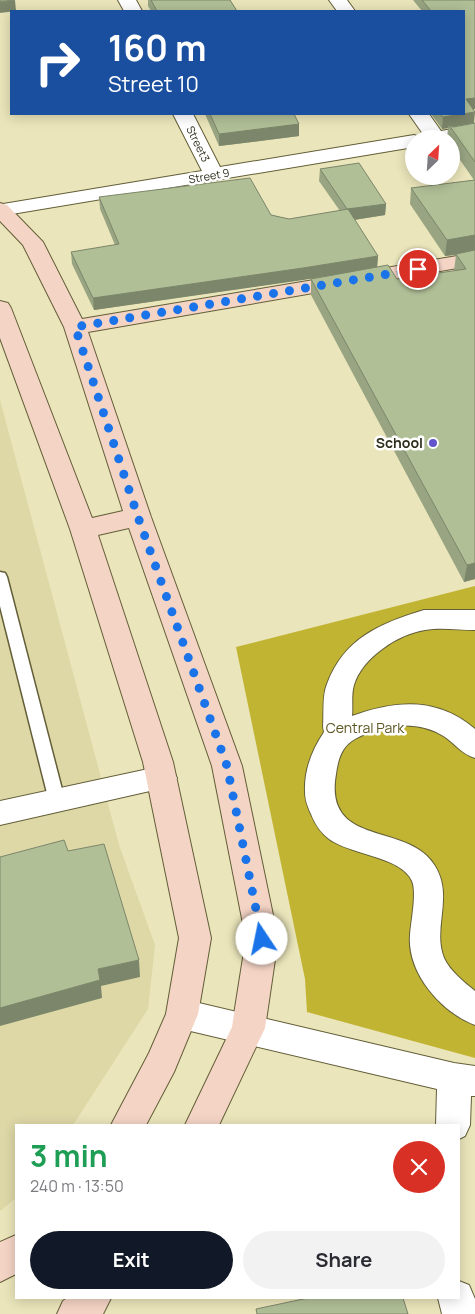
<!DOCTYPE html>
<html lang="en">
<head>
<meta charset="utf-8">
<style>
  body { margin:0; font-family:Manrope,sans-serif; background:#f2f2f3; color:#2b2b33; height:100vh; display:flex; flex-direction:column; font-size:19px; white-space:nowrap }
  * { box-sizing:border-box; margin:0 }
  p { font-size:16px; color:#7c7c81 }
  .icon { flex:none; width:28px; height:28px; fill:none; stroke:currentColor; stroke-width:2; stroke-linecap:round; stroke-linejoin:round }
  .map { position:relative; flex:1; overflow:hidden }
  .side { position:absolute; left:15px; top:1124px; width:445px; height:175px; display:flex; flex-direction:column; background:#fff; border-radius:0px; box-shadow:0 2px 12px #0003 }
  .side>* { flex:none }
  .guide { position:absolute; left:10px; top:10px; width:455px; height:105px; border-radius:0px; box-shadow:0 2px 12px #0003; background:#1a4fa0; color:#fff; overflow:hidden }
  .needle { width:32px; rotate:25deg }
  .tools { position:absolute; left:405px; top:130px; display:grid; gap:10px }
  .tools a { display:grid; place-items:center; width:55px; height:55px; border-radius:50%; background:#fff; box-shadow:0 2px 12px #0003; font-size:25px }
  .pin { position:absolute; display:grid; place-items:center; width:42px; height:42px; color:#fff; margin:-21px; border:2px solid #fff; border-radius:50%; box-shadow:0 1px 5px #0007 }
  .me { position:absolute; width:55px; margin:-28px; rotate:349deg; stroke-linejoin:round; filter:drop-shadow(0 0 4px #0008) }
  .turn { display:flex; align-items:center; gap:18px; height:105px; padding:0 15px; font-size:22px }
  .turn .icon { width:65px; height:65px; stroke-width:2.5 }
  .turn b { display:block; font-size:35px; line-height:42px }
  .round { display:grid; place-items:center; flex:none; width:52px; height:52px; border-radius:26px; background:#f2f2f3 }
  .overview { display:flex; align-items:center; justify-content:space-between; height:85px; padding:0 15px }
  h1 { font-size:30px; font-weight:700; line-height:38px; color:#1e9e55 }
  .action { display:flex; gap:10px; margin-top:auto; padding:10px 15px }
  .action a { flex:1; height:58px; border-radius:30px; background:#111827; color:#fff; font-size:20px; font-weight:700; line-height:58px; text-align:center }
  .action a+a { background:#f2f2f3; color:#2b2b33 }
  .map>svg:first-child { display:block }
  .built { fill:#ded8a7 }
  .green { fill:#c2b433 }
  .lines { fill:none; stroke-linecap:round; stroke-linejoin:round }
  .lane-casing { stroke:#635e38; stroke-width:3 }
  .street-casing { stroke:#635e38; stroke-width:2 }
  .secondary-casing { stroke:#635e38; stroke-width:2 }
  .lane { fill:#fff; fill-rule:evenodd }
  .street { fill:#fff; fill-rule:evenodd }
  .secondary { fill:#f4d4c5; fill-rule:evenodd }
  .wall { fill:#98a482 }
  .shaded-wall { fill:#7c866a }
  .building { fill:#b1bf97; stroke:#7c866a }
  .route { stroke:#1a73e8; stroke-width:9; stroke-dasharray:0 16.2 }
  .poi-dot { fill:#6154cd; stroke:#fff; stroke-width:2 }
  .labels { text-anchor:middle; stroke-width:5; stroke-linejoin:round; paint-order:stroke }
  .far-street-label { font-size:11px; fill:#2e2d1c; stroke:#fff }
  .poi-label { font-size:14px; font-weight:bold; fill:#2e2d1c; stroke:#fff; text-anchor:end }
  .park-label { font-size:14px; fill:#5d5622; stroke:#fff }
</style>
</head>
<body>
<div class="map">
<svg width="475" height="1314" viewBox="0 0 475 1314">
  <rect width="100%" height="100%" fill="#eae5ba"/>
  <path class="built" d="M 0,400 L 119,845 L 155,945 L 148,1009 L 73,1125 L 16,1125 L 16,1198 L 0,1211 Z"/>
  <path class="green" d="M 475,586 L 475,1058 L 307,1012 L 305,979 L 236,647 Z"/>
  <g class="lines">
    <defs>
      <path id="lane" d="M 0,572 L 5,573 L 7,577 L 65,801 L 63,806 L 57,807 L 51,806 L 49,801 L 0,606 Z"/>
      <g id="street">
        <path d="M 118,0 L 136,0 L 142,11 L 124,11 Z"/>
        <path d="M 329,0 L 347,0 L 355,11 L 337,11 Z"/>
        <path d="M 173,114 L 193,114 L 220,167 L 414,135 L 420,137 L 423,134 L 409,114 L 429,114 L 441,131 L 475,125 L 475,137 L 451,141 L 451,139 L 414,139 L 414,147 L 0,216 L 0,204 L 3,204 L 202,171 Z"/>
        <path d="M 424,610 L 475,610 L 475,630 C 459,630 441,627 425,630 C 398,634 362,658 354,685 C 351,694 353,706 352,716 C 397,700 437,697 475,729 L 475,758 C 462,754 456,745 445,737 C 418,719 382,724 355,739 C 342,746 338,759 336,774 C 323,849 409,821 435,866 C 454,897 432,928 444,958 C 450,971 464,982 475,991 L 475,1025 C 441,1012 407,973 410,935 C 411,921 417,893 412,881 C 401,856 350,855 329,839 C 320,832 315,824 311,814 C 308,807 305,801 305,792 C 304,770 312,750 324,732 L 323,726 C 324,713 322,696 327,684 C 344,638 381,623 424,610 Z"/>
        <path d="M 162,766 L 172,770 L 177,778 L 172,786 L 0,825 L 0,801 Z"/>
        <path d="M 182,999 L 454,1063 L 475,1066 L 475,1096 L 471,1096 L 470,1125 L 465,1136 L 459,1139 L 459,1125 L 436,1125 L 437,1089 L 182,1029 L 170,1024 L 166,1014 L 170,1004 Z"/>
        <path d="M 459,1281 L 469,1285 L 475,1299 L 475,1314 L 442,1314 L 438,1298 L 459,1298 Z"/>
      </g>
      <g id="secondary">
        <path d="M 0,203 L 7,205 L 43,242 L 82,319 L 475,253 L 475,265 L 88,332 L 151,517 L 242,766 L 278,939 L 265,1028 L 219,1125 L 185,1125 L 232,1027 L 246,939 L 212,766 L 129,528 L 98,535 L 173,762 L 211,938 L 198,1014 L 174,1072 L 146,1125 L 111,1125 L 149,1053 L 166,1014 L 179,938 L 143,762 L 70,529 L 0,338 L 0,301 L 8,303 L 11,308 L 92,518 L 123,511 L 64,327 L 23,245 L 0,221 Z"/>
        <path d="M 16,1235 L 16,1274 L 0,1282 L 0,1242 Z"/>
        <path d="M 67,1298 L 111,1298 L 103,1314 L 57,1314 L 63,1301 Z"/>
      </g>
    </defs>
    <use href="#lane" class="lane-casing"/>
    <use href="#street" class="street-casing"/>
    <use href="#secondary" class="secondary-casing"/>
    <use href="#lane" class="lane"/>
    <use href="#street" class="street"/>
    <use href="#secondary" class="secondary"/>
  </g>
  <g class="wall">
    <path d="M 148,0 L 230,0 L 237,11 L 151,11 L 148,6 Z"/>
    <path d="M 413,0 L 475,0 L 474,110 L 474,123 L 475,123 L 475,579 L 464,582 L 311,295 L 311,279 L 327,276 L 94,310 L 72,264 L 71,252 L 115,245 L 100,209 L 99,197 L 271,215 L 289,219 L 340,211 L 319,181 L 320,169 L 386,204 L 385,215 L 354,220 L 378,256 L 377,267 L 397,279 L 454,271 L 456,255 L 445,256 L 410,204 L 411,188 L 474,180 L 451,147 L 451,139 L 447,139 L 448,128 L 442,129 L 431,114 L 464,114 L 464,11 L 422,11 Z"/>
    <path d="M 205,114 L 294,114 L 299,136 L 219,146 Z"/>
  </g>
  <g class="shaded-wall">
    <path d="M 15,0 L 16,11 L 0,13 L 0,2 Z"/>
    <path d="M 475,98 L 475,109 L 465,111 L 466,99 Z"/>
    <path d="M 475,112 L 474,123 L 450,127 L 449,125 L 448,128 L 442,129 L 443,117 Z"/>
    <path d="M 299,124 L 299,136 L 219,146 L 219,134 Z"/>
    <path d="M 386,204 L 385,215 L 347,221 L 347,209 Z"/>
    <path d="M 475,235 L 475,252 L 445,256 L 447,240 Z"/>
    <path d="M 378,256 L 377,268 L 303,280 L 94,310 L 93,298 Z"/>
    <path d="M 475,563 L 475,579 L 464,582 L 467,565 Z"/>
    <path d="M 139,960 L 140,977 L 101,986 L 102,998 L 0,1026 L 0,1008 L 98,969 Z"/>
  </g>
  <g class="building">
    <path d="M 0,0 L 14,0 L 0,2 Z"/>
    <path d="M 151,0 L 230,0 L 237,11 L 157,11 Z"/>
    <path d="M 422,0 L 475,0 L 475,98 L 466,99 L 475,112 L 443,117 L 440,114 L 464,114 L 464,11 L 431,11 Z"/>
    <path d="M 210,114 L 294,114 L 299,124 L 219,134 Z"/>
    <path d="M 475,123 L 475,162 L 449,125 L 453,127 Z"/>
    <path d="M 359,163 L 386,204 L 347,209 L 320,169 Z"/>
    <path d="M 250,178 L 271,215 L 289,219 L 348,209 L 378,256 L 303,268 L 93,298 L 71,252 L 119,244 L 99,197 Z"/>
    <path d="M 475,180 L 475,235 L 447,240 L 411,188 Z"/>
    <path d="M 475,250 L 475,563 L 467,565 L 311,279 L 388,265 L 397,279 L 466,269 L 456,254 Z"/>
    <path d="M 64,840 L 68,851 L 104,844 L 139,960 L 98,969 L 100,980 L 0,1008 L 0,857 Z"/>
    <path d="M 308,1298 L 403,1298 L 408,1314 L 257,1314 L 256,1309 Z"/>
  </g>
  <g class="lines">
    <path class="route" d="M 262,939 L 227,766 L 138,517 L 75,327 L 418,269"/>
  </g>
  <circle class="poi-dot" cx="433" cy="443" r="5"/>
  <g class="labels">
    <g class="far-street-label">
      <text transform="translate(198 144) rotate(64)" y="4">Street3</text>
      <text transform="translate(209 176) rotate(-10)" y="4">Street 9</text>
    </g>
    <g class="poi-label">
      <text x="423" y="448">School</text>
    </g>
    <g class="park-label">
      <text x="365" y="733">Central Park</text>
    </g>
  </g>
</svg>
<div class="tools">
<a><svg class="needle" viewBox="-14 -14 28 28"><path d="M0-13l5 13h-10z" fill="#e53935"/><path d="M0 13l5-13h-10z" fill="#7c7c81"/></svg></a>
</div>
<div class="pin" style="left:418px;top:269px;background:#d93025"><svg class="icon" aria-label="arrive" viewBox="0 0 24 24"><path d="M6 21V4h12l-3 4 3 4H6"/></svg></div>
<svg class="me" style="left:262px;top:939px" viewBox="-20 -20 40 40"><circle r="19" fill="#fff"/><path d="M0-13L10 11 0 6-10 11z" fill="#1a73e8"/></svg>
<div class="guide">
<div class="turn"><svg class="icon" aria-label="right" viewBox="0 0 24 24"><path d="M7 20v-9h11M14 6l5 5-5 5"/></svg><div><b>160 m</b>Street 10</div></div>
</div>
<section class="side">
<div class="overview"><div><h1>3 min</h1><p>240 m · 13:50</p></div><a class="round" style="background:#d93025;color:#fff"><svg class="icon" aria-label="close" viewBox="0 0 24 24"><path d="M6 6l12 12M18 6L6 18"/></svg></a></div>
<div class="action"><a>Exit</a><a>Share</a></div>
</section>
</div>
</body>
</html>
